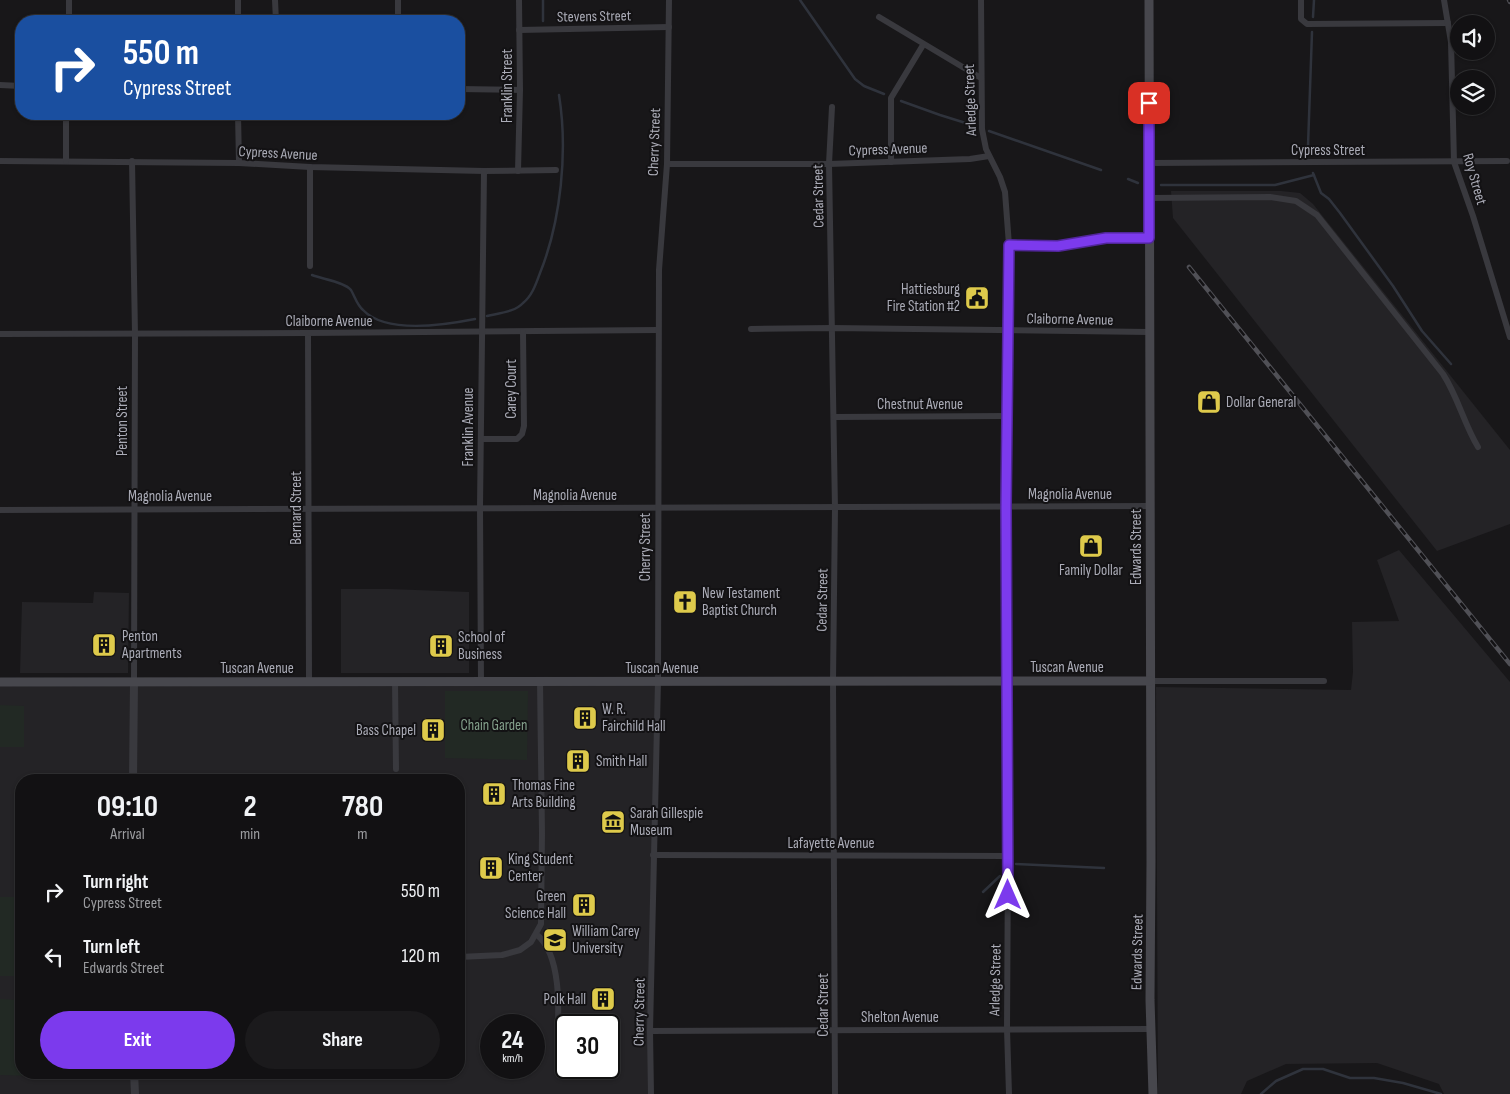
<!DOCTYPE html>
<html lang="en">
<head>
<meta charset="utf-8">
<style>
  body { margin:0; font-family:"Sofia Sans Condensed",sans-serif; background:#1b1a1c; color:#f1f3f6; height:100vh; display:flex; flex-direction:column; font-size:19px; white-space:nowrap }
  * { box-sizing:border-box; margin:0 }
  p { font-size:16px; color:#9c9da0 }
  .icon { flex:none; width:28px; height:28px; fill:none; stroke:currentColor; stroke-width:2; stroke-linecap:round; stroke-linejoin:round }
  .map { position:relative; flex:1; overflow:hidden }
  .details { position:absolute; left:15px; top:774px; width:450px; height:305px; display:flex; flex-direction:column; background:#121113; border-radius:20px; box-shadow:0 1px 4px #0004,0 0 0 1px #313133 }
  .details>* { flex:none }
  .guide { position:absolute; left:15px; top:15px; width:450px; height:105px; border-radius:20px; box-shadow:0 1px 4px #0004,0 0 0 1px #313133; background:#1a4fa0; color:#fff; overflow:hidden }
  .buttons { position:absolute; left:1450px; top:15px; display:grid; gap:10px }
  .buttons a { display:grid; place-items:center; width:45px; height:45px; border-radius:50%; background:#121113; box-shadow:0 1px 4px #0004,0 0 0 1px #313133; font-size:25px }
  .speed { position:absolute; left:480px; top:1014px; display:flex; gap:10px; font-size:25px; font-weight:700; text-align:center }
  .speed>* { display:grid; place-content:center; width:65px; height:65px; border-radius:50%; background:#121113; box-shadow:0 1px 4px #0004,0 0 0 1px #313133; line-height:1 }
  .speed small { font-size:12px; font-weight:400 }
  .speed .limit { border:2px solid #111; border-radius:8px; background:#fff; color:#111 }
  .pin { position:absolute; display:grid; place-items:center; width:42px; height:42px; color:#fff; margin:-21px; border-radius:10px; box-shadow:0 2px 8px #0006 }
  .me { position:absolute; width:55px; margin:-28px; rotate:0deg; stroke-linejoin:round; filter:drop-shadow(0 0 4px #0008) }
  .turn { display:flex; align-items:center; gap:18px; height:105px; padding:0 25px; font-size:22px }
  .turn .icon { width:65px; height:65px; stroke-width:2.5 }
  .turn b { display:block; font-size:35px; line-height:42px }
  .eta { display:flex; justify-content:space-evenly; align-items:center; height:85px; text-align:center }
  .eta b { font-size:30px; font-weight:700; line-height:35px }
  .primary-button { display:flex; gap:10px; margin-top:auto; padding:10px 25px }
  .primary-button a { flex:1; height:58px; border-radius:30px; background:#7c3aed; color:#fff; font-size:20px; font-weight:700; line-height:58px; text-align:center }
  .primary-button a+a { background:#1b1a1c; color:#f1f3f6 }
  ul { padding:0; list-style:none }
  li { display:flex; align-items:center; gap:15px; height:65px; padding:0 25px }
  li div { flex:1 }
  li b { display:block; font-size:19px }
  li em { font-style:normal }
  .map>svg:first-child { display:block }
  .built { fill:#242326; fill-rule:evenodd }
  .green { fill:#222924 }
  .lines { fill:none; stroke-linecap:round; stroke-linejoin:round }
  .stream { stroke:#2f333c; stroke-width:2.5 }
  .minor { stroke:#39393e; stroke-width:6 }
  .tertiary { stroke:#39393e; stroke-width:8 }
  .secondary { stroke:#47474d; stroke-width:9 }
  .rail-casing { stroke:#505056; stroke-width:4.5 }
  .rail { stroke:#131214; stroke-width:2.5; stroke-dasharray:8; stroke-linecap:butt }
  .route-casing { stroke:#51269a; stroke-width:12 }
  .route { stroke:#7c3aed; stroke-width:9 }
  .labels { text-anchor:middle; stroke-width:4; stroke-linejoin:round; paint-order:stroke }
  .street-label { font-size:15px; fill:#abacb7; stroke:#131214 }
  .poi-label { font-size:15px; fill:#abacb7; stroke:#131214; text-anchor:start }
  .park-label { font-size:15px; fill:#84a08c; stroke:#131214 }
</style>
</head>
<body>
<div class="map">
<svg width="1510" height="1094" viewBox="0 0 1510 1094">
  <rect width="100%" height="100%" fill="#181719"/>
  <g class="built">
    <path d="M 1171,191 L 1281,191 L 1300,193 L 1313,204 L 1510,450 L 1510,524 L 1437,551 L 1173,218 Z"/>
    <path d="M 1399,550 L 1510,682 L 1510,1094 L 1444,1094 L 1439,1084 L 1377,1063 L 1286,1064 L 1247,1081 L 1241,1094 L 1158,1094 L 1156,687 L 1351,690 L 1353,672 L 1352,622 L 1399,621 L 1377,560 Z"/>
    <path d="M 341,589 L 389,589 L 469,592 L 469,673 L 341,673 Z"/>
    <path d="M 94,592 L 129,593 L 128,673 L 20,673 L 22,602 L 93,603 Z"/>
    <path d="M 658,681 L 651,1094 L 0,1094 L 0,682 ZM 21,780 L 459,780 L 459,1072 L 21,1072 ZM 491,1025 L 534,1025 L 534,1068 L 491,1068 ZM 566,1025 L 609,1025 L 609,1068 L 566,1068 Z"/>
  </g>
  <g class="green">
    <path d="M 445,691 L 528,691 L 527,760 L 445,758 Z"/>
    <path d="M 0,705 L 24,706 L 24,747 L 0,747 Z"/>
    <rect x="0" y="897" width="21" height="79"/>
    <path d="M 0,999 L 21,1000 L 21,1072 L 109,1073 L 109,1078 L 0,1075 Z"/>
  </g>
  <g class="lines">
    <g class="stream">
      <path d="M 543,0 L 543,21"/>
      <path d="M 800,0 L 855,79 L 864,86 L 884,94"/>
      <path d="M 1313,17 L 1314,0"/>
      <path d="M 901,101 L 940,115 L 972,125"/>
      <path d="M 989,131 L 1101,170"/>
      <path d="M 1310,155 L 1308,146 L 1312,32"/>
      <path d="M 1313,173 L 1321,193 L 1329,199 L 1340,213 L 1393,286 L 1422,331 L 1451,364"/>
      <path d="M 1128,179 L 1138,183"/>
      <path d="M 1161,185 L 1275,185 L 1314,175"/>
      <path d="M 312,275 C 322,279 345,282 351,290 C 355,297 357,305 363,310 C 386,334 445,325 475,319"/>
      <path d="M 487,316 C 499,313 515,312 523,303 C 532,296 536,284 540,273 C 561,221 568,151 559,95"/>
      <path d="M 1016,864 L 1104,868"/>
      <path d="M 983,892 L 1000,876"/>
      <path d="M 1261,1094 L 1276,1081 L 1303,1069 L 1323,1069 L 1350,1078 L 1374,1078 L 1403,1083 L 1441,1094"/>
    </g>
    <g class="minor">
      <path d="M 238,0 L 238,21"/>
      <path d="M 275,0 L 276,21"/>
      <path d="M 981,0 L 982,129 L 986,149 L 1000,177 L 1005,192 L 1009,245 L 1007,514 L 1008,856 L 1007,1029 L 1009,1094"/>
      <path d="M 1301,0 L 1301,19 L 1307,24 L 1448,23"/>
      <path d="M 1444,0 L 1451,42 L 1454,162 L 1473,216 L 1510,337"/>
      <path d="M 879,17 L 981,78"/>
      <path d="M 69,21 L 69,0"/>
      <path d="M 398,21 L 398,0"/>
      <path d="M 519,30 L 669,27"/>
      <path d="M 0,85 L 21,86"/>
      <path d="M 459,89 L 520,90"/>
      <path d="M 832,107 L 829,164 L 835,508 L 833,681 L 835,1094"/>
      <path d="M 238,114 L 239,163"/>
      <path d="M 0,161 L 239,163 L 310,167 L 484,171 L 556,170"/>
      <path d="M 66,161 L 66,114"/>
      <path d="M 132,161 L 135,334 L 134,682"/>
      <path d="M 891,162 L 891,98 L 923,45"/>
      <path d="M 1149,163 L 1507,161"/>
      <path d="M 667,164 L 829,164 L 970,159 L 989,156"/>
      <path d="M 310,167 L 310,266"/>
      <path d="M 518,171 L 520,90 L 519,0"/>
      <path d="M 1149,198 L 1270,197 L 1296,201 L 1317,215 L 1443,374 C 1458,397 1464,424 1478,447"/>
      <path d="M 1009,245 L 1058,246 L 1106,238 L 1149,237"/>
      <path d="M 751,329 L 832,328 L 1149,332"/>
      <path d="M 308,333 L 309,681"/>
      <path d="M 0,334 L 308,333 L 658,330"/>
      <path d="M 834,417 L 1007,416"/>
      <path d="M 481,439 L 517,439 L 522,434 L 524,426 L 523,332"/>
      <path d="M 0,510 L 1150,506"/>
      <path d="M 395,681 L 396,769"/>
      <path d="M 1150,681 L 1324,681"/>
      <path d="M 481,682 L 480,507 L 484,171"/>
      <path d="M 653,855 L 1008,856"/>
      <path d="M 536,934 C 562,954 559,1012 557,1041"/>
      <path d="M 459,957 L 502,955 L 520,950 L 531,942 L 541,924 L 542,833 L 540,681"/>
      <path d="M 650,1031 L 1150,1029"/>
      <path d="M 651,1094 L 650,1031 L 658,681 L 659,270 L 667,164 L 669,0"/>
    </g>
    <g class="tertiary">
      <path d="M 133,780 L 134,682"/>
      <path d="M 134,1072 L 135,1094"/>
    </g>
    <g class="secondary">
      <path d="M 1149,0 L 1151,862 L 1150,1000 L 1153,1094"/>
      <path d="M 0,682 L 1150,681"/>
    </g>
    <defs>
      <g id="rail">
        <path d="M 1509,0 L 1510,2"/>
        <path d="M 1189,267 L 1510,664"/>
      </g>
    </defs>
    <use href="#rail" class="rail-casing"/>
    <use href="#rail" class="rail"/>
  </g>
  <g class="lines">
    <defs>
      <path id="route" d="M 1008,895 L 1006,507 L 1009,245 L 1058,246 L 1106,238 L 1149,238 L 1149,103"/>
    </defs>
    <use href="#route" class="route-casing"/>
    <use href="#route" class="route"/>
  </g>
  <defs>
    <symbol id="civic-square" viewBox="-11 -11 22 22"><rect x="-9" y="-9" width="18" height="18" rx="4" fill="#deca4b" stroke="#131214"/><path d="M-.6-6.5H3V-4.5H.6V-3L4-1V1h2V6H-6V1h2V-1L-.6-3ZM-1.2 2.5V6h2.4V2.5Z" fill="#111"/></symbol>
    <symbol id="shop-square" viewBox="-11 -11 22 22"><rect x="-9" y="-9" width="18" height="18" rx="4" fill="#deca4b" stroke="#131214"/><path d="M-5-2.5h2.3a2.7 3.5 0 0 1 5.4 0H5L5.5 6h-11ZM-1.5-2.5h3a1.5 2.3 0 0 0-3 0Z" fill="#111"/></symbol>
    <symbol id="church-square" viewBox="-11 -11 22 22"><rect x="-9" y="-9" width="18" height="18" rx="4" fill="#deca4b" stroke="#131214"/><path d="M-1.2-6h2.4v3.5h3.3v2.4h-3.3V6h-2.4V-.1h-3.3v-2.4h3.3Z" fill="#111"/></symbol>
    <symbol id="building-square" viewBox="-11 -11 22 22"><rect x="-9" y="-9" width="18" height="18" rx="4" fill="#deca4b" stroke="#131214"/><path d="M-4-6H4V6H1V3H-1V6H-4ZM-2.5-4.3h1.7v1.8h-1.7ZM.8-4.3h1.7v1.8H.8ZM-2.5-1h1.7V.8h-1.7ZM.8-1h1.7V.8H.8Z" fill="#111"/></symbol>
    <symbol id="museum-square" viewBox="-11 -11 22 22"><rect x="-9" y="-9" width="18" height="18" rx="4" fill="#deca4b" stroke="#131214"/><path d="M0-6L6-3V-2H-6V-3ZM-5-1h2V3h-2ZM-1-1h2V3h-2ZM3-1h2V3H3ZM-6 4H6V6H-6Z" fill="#111"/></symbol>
    <symbol id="university-square" viewBox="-11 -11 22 22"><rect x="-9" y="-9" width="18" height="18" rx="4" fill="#deca4b" stroke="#131214"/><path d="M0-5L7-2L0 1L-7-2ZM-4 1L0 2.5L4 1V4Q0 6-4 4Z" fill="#111"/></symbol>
  </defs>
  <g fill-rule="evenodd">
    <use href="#civic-square" x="963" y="284" width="28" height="28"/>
    <use href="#shop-square" x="1195" y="388" width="28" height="28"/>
    <use href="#shop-square" x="1077" y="532" width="28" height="28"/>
    <use href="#church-square" x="671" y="588" width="28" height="28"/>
    <use href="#building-square" x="90" y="631" width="28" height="28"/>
    <use href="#building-square" x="427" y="632" width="28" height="28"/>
    <use href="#building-square" x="571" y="704" width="28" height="28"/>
    <use href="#building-square" x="419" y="716" width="28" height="28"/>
    <use href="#building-square" x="564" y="747" width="28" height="28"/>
    <use href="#building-square" x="480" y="780" width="28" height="28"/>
    <use href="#museum-square" x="599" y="808" width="28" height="28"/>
    <use href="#building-square" x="477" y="854" width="28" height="28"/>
    <use href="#building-square" x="570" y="891" width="28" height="28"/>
    <use href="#university-square" x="541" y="926" width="28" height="28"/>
    <use href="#building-square" x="589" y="985" width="28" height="28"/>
  </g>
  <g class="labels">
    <g class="street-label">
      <text transform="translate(594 16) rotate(-1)" y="5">Stevens Street</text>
      <text transform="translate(507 86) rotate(-90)" y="5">Franklin Street</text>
      <text transform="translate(970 100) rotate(-92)" y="5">Arledge Street</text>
      <text transform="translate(654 142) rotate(-88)" y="5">Cherry Street</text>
      <text transform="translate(888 149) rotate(-2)" y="5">Cypress Avenue</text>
      <text x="1328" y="155">Cypress Street</text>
      <text transform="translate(278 153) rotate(3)" y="5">Cypress Avenue</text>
      <text transform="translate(1475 179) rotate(74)" y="5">Roy Street</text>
      <text transform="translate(818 196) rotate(-91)" y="5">Cedar Street</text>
      <text transform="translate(1070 319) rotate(1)" y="5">Claiborne Avenue</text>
      <text x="329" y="326">Claiborne Avenue</text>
      <text transform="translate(511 389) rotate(-90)" y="5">Carey Court</text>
      <text x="920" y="409">Chestnut Avenue</text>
      <text transform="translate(122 421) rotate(-90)" y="5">Penton Street</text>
      <text transform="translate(468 427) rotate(-90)" y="5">Franklin Avenue</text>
      <text x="1070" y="499">Magnolia Avenue</text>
      <text x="575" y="500">Magnolia Avenue</text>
      <text x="170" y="501">Magnolia Avenue</text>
      <text transform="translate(296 508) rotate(-90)" y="5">Bernard Street</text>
      <text transform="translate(645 547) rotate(-90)" y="5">Cherry Street</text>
      <text transform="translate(1136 547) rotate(-90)" y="5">Edwards Street</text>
      <text transform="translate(822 600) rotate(-89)" y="5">Cedar Street</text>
      <text x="1067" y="672">Tuscan Avenue</text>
      <text x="257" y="673">Tuscan Avenue</text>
      <text x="662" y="673">Tuscan Avenue</text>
      <text x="831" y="848">Lafayette Avenue</text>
      <text transform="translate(1137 952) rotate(-89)" y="5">Edwards Street</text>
      <text transform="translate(995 980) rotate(-89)" y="5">Arledge Street</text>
      <text transform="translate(823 1005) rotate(-90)" y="5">Cedar Street</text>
      <text transform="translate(639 1012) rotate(-89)" y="5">Cherry Street</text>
      <text x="900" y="1022">Shelton Avenue</text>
    </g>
    <g class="poi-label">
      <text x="960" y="294" text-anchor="end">Hattiesburg<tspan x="960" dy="17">Fire Station #2</tspan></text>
      <text x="1226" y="407">Dollar General</text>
      <text x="1091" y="575" text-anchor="middle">Family Dollar</text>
      <text x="702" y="598">New Testament<tspan x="702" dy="17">Baptist Church</tspan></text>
      <text x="122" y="641">Penton<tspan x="122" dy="17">Apartments</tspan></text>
      <text x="458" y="642">School of<tspan x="458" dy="17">Business</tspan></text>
      <text x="602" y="714">W. R.<tspan x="602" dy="17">Fairchild Hall</tspan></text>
      <text x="416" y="735" text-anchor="end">Bass Chapel</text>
      <text x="596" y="766">Smith Hall</text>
      <text x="512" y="790">Thomas Fine<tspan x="512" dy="17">Arts Building</tspan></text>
      <text x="630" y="818">Sarah Gillespie<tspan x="630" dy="17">Museum</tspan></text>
      <text x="508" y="864">King Student<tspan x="508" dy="17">Center</tspan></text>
      <text x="566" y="901" text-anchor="end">Green<tspan x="566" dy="17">Science Hall</tspan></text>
      <text x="572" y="936">William Carey<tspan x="572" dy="17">University</tspan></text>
      <text x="586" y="1004" text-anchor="end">Polk Hall</text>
    </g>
    <g class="park-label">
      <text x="494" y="730">Chain Garden</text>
    </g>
  </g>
</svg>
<div class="buttons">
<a><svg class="icon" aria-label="sound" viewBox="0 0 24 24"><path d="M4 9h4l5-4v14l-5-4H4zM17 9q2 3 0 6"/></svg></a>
<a><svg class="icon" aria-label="layers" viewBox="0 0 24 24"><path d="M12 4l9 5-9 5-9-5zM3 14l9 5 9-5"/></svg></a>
</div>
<div class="speed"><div>24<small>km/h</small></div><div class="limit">30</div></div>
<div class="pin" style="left:1149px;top:103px;background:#d93025"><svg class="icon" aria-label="arrive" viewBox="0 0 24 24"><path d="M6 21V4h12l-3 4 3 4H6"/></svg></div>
<svg class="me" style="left:1008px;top:895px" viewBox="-20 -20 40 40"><path d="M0-17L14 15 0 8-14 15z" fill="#7c3aed" stroke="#fff" stroke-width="4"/></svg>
<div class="guide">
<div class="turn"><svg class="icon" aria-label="right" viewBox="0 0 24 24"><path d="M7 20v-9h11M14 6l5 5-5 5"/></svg><div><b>550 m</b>Cypress Street</div></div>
</div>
<section class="details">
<div class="eta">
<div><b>09:10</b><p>Arrival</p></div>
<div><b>2</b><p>min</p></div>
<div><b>780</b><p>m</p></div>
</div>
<ul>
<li><svg class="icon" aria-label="right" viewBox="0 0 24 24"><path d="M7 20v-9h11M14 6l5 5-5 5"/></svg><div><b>Turn right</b><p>Cypress Street</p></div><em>550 m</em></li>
<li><svg class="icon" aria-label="left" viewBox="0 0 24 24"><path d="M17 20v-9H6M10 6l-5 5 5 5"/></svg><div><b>Turn left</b><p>Edwards Street</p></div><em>120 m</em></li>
</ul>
<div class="primary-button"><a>Exit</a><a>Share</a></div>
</section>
</div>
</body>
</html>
